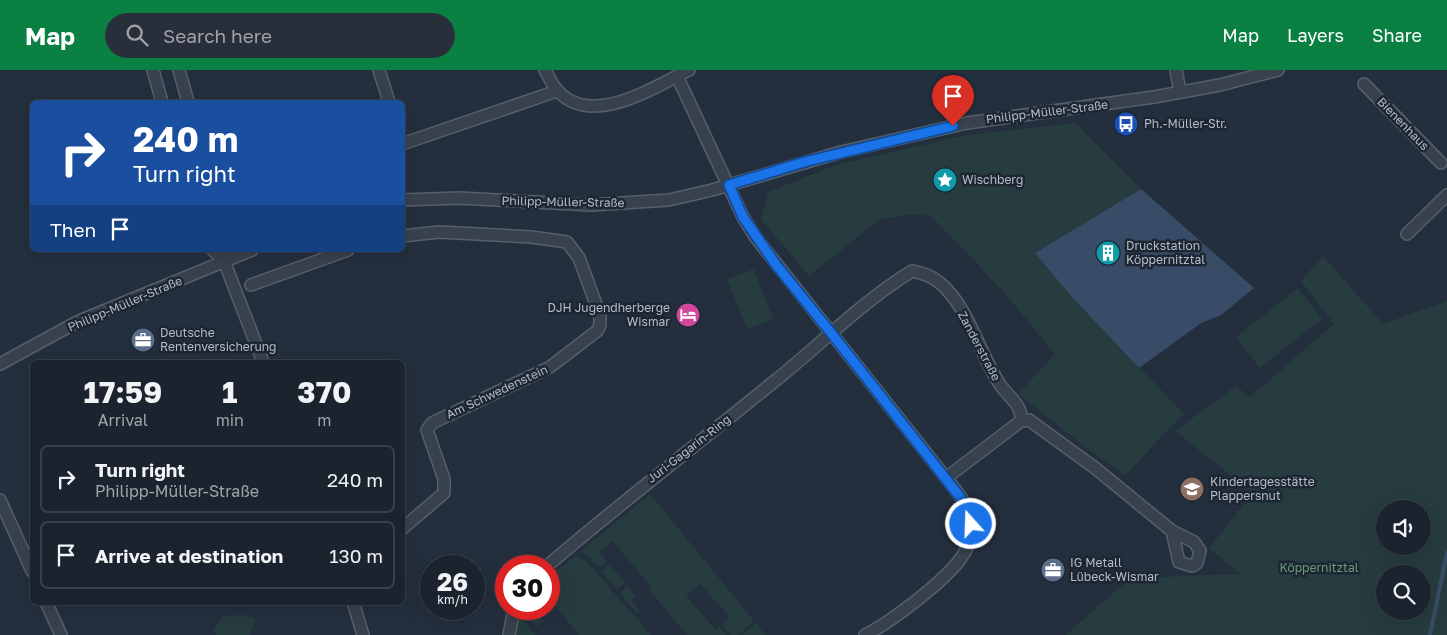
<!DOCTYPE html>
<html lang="en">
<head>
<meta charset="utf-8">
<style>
  body { margin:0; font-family:"Golos Text",sans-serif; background:#282f3a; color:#f1f3f6; height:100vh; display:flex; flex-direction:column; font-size:19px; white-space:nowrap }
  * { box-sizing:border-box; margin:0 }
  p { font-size:16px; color:#a0a4aa }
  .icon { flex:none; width:28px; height:28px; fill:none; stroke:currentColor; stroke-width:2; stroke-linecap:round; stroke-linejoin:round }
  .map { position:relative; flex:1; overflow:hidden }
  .sheet { position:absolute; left:30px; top:290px; width:375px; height:245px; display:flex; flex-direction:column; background:#1b232e; border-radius:8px; box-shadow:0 5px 20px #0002,0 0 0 1px #39404a }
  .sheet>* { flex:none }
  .hud { position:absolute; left:30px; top:30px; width:375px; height:152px; border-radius:8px; box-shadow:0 5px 20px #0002,0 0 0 1px #39404a; background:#1a4fa0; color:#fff; overflow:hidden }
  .fabs { position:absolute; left:1376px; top:430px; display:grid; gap:10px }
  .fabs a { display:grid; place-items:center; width:55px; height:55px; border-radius:50%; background:#1b232e; box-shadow:0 5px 20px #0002,0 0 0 1px #39404a; font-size:25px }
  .speed { position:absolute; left:420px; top:485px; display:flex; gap:10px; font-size:25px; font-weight:700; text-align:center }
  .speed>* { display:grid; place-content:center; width:65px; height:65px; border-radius:50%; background:#1b232e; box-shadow:0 5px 20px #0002,0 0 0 1px #39404a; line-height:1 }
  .speed small { font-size:12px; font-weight:400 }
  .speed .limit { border:8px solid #d22; background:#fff; color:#111 }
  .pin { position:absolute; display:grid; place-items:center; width:42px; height:42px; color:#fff; margin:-51px -21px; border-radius:50% 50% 50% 0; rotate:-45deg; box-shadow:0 0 5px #0007 }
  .pin .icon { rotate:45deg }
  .me { position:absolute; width:55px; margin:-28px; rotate:340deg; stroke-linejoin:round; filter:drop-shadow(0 0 4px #0008) }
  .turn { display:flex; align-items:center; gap:18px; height:105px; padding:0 20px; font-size:22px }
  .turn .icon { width:65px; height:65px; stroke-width:2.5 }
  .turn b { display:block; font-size:35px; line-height:42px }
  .then { display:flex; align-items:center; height:48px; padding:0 20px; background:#0003; gap:10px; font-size:19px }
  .eta { display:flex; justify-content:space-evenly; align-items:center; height:85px; text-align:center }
  .eta b { font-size:30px; font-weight:700; line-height:35px }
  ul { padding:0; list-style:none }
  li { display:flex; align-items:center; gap:15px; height:68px; margin:0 10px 8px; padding:0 10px; border:2px solid #39404a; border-radius:8px }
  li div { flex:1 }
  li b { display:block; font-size:19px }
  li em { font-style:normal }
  header { display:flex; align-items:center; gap:30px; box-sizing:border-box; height:70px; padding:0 25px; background:#0b8043; color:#fff }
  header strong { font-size:24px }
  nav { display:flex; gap:28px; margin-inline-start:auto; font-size:18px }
  .search { width:350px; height:45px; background:#282f3a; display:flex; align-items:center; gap:12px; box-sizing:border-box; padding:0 18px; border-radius:28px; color:#a0a4aa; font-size:19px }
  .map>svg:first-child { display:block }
  .green { fill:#263c3f; fill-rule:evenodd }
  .water { fill:#394c67 }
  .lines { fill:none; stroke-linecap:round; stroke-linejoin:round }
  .stream { stroke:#394c67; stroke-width:4 }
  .minor-casing { stroke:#565f6c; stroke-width:14 }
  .minor { stroke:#38414e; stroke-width:11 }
  .route-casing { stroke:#114b97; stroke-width:12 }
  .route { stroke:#1a73e8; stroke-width:9 }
  .labels { text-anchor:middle; stroke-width:5; stroke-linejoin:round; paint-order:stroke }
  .street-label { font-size:12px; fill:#b4bcc9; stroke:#1d2633 }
  .poi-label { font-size:12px; fill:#b4bcc9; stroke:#1d2633; text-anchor:start }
  .park-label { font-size:12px; fill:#6b9a76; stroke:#1d2633 }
</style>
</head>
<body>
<header>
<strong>Map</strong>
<div class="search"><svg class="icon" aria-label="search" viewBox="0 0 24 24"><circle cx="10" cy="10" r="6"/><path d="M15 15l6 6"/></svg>Search here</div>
<nav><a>Map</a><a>Layers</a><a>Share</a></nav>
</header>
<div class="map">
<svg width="1447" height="565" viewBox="0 0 1447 565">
  <rect width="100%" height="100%" fill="#242f3e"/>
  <g class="green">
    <path d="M 1075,53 L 1141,119 L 1035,183 L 1071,226 L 1184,344 L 1125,405 L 1088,379 L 1018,324 L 1055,284 L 1002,220 L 931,146 L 911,144 L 879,150 L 809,206 L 761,149 L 768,122 L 836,95 L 966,65 Z"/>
    <path d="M 1323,186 L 1383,254 L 1447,231 L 1447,565 L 1066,565 L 1130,508 L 1240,504 L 1209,478 L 1253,423 L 1175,361 L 1236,316 L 1250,327 L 1334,254 L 1301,211 ZM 1385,439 L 1422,439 L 1422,476 L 1385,476 ZM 1385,504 L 1422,504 L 1422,541 L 1385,541 Z"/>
    <path d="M 754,199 L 773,249 L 747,259 L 727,209 Z"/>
    <path d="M 1298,218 L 1322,249 L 1260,298 L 1236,267 Z"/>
    <path d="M 650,424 L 754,551 L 738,565 L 731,565 L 722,555 L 730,547 L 700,514 L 686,526 L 716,560 L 720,557 L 727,565 L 687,565 L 650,521 L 651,517 L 613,471 L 599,481 L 607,491 L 600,497 L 581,481 Z"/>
    <path d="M 576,486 L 585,490 L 651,565 L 579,565 L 553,533 L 549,536 L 549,506 Z"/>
    <path d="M 610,495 L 625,513 L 617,519 L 601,502 Z"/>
    <path d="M 627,516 L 636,527 L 632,530 L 640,541 L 637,543 L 620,523 Z"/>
    <path d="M 524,539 L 545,539 L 538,545 L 544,552 L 536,557 L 523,541 Z"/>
    <path d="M 518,543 L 536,565 L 513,565 Z"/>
    <path d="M 241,545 L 256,549 L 250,565 L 216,565 L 213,559 L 224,546 Z"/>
    <path d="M 756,553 L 765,565 L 742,565 Z"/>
  </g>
  <path class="water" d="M 1141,119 L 1254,218 L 1221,245 L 1201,253 L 1139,298 L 1071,226 L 1035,183 Z"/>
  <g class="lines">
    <path class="stream" d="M 1430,565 L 1447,483"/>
    <defs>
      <g id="minor">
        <path d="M 153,0 L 162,32"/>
        <path d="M 179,0 L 188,32"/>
        <path d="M 379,0 L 389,32"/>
        <path d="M 545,0 C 549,7 552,15 557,20 C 591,59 654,17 689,0"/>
        <path d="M 1176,0 L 1180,22"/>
        <path d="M 677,6 L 743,147 L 756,168 L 946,408 C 957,422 971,437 971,455 C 971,467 968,479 961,488 C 946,510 890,553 865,565"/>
        <path d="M 1364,14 L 1441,93"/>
        <path d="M 402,74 L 557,21"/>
        <path d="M 402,130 L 460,128 L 591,135 L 669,130 L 712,120 L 841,82 L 967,53 L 1154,27 L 1220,15 L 1278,0"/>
        <path d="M 1407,164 L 1447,125"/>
        <path d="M 402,166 L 439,162 L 531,167 L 567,172 L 579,188 L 600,245 L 600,255 L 597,261 L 550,297 L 432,353 L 427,360 L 444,409 L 444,423 L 402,459"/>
        <path d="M 213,180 L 224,191"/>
        <path d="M 225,180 L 224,191 L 263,292"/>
        <path d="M 251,215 L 348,180"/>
        <path d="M 0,294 L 79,251 L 252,180"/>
        <path d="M 946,408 L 1021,351 L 1029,350 L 1095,398 L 1172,461 L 1194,472 L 1200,481 L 1197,493 L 1192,496 L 1179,492 L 1172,461"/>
        <path d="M 0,430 L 32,501"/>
        <path d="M 547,496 C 622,432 700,372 776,310 C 821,274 863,231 912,201 C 923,203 932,206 940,213 C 969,237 980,286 1001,316 C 1009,327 1023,336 1021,351"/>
        <path d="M 46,532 L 61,565"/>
        <path d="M 353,532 L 363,565"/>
        <path d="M 509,565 L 514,539"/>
      </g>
    </defs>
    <use href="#minor" class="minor-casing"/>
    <use href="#minor" class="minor"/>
  </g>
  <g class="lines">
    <defs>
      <path id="route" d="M 953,56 L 804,92 L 729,115 L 743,147 L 777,196 L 832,264 L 960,427 L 970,446 L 971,454"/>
    </defs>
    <use href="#route" class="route-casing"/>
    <use href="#route" class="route"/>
  </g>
  <defs>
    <symbol id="bus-disc" viewBox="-11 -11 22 22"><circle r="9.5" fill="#1a4fb4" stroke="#1d2633"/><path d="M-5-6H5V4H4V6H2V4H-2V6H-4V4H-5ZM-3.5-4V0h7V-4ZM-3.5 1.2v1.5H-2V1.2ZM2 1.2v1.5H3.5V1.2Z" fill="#fff"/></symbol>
    <symbol id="sight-disc" viewBox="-11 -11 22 22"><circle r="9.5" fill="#0f9aa8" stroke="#1d2633"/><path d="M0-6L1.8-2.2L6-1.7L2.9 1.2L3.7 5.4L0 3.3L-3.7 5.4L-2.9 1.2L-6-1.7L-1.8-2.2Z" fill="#fff"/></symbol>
    <symbol id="building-disc" viewBox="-11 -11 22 22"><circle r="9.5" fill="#0f9aa8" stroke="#1d2633"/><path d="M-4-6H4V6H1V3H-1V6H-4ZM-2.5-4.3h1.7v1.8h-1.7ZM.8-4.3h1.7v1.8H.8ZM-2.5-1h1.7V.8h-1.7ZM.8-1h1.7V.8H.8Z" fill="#fff"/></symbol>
    <symbol id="hotel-disc" viewBox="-11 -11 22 22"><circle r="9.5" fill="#d1479c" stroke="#1d2633"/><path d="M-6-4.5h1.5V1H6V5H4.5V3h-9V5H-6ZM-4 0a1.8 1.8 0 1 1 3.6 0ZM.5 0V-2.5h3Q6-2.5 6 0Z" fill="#fff"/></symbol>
    <symbol id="office-disc" viewBox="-11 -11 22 22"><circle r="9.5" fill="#5c6f8a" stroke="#1d2633"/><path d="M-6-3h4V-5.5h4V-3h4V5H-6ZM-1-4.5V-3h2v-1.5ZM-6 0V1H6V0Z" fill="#fff"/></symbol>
    <symbol id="school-disc" viewBox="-11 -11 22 22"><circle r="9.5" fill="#8d6e63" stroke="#1d2633"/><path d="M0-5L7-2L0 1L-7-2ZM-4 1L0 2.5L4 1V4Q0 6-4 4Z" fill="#fff"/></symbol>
  </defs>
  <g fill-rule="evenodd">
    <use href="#bus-disc" x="1112" y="40" width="28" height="28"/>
    <use href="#sight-disc" x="931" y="96" width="28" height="28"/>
    <use href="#building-disc" x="1094" y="169" width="28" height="28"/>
    <use href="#hotel-disc" x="674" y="231" width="28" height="28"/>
    <use href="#office-disc" x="129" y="256" width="28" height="28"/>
    <use href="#school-disc" x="1178" y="405" width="28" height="28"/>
    <use href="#office-disc" x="1039" y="486" width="28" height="28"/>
  </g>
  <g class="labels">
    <g class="street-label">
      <text transform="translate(1047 42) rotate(-7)" y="4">Philipp-Müller-Straße</text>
      <text transform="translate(1403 54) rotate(46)" y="4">Bienenhaus</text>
      <text transform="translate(563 132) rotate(1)" y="4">Philipp-Müller-Straße</text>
      <text transform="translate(125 234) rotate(-23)" y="4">Philipp-Müller-Straße</text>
      <text transform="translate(979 276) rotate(62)" y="4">Zanderstraße</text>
      <text transform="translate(497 322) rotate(-25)" y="4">Am Schwedenstein</text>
      <text transform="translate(689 379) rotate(-38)" y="4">Juri-Gagarin-Ring</text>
    </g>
    <g class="poi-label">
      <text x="1144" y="58">Ph.-Müller-Str.</text>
      <text x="962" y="114">Wischberg</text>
      <text x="1126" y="180">Druckstation<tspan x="1126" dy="14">Köppernitztal</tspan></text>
      <text x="670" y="242" text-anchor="end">DJH Jugendherberge<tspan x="670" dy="14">Wismar</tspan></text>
      <text x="160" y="267">Deutsche<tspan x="160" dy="14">Rentenversicherung</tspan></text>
      <text x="1210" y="416">Kindertagesstätte<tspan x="1210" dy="14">Plappersnut</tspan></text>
      <text x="1070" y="497">IG Metall<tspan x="1070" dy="14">Lübeck-Wismar</tspan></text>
    </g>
    <g class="park-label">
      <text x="1319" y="502">Köppernitztal</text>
    </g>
  </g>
</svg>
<div class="fabs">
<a><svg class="icon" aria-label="sound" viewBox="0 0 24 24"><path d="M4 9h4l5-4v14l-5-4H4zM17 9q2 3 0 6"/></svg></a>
<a><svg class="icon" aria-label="search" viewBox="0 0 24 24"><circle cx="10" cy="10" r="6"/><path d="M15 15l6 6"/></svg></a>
</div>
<div class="speed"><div>26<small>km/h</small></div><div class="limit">30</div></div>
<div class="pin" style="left:953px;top:56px;background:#d93025"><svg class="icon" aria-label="arrive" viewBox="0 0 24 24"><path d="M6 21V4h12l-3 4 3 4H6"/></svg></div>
<svg class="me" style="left:971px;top:454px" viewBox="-20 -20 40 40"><circle r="17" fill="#1a73e8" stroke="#fff" stroke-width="3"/><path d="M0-11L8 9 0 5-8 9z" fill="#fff"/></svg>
<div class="hud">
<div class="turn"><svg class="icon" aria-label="right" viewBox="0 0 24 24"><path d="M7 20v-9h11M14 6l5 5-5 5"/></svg><div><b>240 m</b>Turn right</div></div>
<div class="then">Then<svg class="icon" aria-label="arrive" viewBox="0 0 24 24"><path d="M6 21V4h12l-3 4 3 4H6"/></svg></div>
</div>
<section class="sheet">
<div class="eta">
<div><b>17:59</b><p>Arrival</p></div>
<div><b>1</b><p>min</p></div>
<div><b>370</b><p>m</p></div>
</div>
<ul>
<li><svg class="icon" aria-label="right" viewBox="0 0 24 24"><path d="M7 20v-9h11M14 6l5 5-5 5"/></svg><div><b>Turn right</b><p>Philipp-Müller-Straße</p></div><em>240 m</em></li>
<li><svg class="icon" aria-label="arrive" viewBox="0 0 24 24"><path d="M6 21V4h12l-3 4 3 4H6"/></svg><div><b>Arrive at destination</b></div><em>130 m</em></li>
</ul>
</section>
</div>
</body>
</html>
